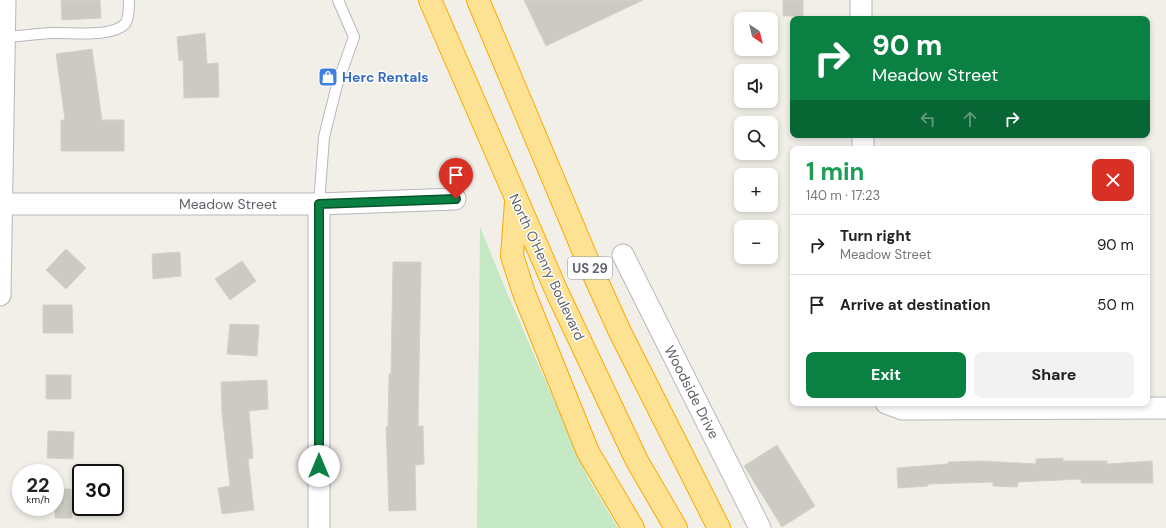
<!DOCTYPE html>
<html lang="en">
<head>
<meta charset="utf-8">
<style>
  body { margin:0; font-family:"DM Sans",sans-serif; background:#f2f2f2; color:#222; height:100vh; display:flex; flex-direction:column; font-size:15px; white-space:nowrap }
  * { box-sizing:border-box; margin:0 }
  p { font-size:13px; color:#767676 }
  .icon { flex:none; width:22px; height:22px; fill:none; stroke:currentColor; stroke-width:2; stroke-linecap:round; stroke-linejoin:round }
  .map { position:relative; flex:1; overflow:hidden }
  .sheet { position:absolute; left:790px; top:146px; width:360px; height:260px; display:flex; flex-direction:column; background:#fff; border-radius:8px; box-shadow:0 2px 6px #0003 }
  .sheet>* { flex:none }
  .hud { position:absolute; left:790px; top:16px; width:360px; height:122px; border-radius:8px; box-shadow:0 2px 6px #0003; background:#0b8043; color:#fff; overflow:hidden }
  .needle { width:26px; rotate:145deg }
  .controls { position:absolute; left:734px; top:12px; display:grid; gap:8px }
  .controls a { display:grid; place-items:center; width:44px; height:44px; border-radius:8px; background:#fff; box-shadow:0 2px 6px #0003; font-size:20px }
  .speed { position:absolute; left:12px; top:464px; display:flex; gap:8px; font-size:20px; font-weight:700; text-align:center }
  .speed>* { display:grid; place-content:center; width:52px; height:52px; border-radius:50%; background:#fff; box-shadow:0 2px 6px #0003; line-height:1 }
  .speed small { font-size:10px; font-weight:400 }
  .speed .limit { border:2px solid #111; border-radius:6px; background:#fff; color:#111 }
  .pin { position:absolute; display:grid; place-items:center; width:34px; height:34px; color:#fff; margin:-41px -17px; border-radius:50% 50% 50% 0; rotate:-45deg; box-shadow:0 0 4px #0007 }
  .pin .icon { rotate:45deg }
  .me { position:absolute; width:44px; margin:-22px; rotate:0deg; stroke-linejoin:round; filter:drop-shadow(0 0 3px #0008) }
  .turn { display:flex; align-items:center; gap:14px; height:84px; padding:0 16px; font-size:18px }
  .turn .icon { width:52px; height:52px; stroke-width:2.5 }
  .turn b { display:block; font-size:28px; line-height:34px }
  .lanes { display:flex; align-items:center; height:38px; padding:0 16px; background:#0003; justify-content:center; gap:20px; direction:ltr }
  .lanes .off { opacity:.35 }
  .round { display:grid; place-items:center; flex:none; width:42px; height:42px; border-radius:8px; background:#f2f2f2 }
  .headline { display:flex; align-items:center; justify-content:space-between; height:68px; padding:0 16px }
  h1 { font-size:24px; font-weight:700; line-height:30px; color:#1e9e55 }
  .cta { display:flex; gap:8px; margin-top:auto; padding:8px 16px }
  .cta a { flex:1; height:46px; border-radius:8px; background:#0b8043; color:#fff; font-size:16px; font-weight:700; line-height:46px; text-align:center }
  .cta a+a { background:#f2f2f2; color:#222 }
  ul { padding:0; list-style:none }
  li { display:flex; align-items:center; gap:12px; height:60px; padding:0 16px; border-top:1px solid #e0e0e0 }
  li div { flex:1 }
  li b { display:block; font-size:15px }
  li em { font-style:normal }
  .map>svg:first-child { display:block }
  .green { fill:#c5e8c5 }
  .building { fill:#cccac5; stroke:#d6d1c6 }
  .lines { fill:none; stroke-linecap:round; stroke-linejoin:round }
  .service-casing { stroke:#b5b8bc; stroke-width:12 }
  .minor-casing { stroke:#b5b8bc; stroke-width:23 }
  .motorway-casing { stroke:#f9ab00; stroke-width:24 }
  .service { stroke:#fff; stroke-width:10 }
  .minor { stroke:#fff; stroke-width:21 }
  .motorway { stroke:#fde293; stroke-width:22 }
  .route-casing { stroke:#07532c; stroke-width:10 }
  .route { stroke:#0b8043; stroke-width:7 }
  .labels { text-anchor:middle; stroke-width:3; stroke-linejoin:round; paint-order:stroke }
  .shield { fill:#fff; stroke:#8f9295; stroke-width:1 }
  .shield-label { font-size:13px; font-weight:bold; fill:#5f6368 }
  .shop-label { font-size:14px; font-weight:bold; fill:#366cbe; stroke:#fff; text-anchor:start }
  .street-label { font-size:14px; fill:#5f6368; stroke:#fff }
</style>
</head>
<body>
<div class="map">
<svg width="1166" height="528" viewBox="0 0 1166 528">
  <rect width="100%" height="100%" fill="#f1efe8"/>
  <path class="green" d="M 480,227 L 508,295 L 588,478 L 618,528 L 477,528 Z"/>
  <g class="building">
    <path d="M 61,0 L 100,0 L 101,18 L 62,20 Z"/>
    <path d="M 524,0 L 643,0 L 546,46 Z"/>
    <rect x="783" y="0" width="20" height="16"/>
    <path d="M 205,33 L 207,64 L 218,63 L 219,97 L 184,98 L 183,60 L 179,61 L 177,37 Z"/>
    <path d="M 92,49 L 102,120 L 124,120 L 124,151 L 61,151 L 61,120 L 65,120 L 56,54 Z"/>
    <path d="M 66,249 L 86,268 L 66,289 L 46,270 Z"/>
    <path d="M 180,252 L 181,276 L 153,279 L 152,254 Z"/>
    <path d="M 242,261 L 256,281 L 230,300 L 215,279 Z"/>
    <path d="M 393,262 L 421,262 L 418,426 L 423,426 L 424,464 L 415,465 L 416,510 L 389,511 L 386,427 L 388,427 L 389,374 L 391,374 Z"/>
    <path d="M 43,305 L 72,305 L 73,333 L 43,333 Z"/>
    <path d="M 230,324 L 259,325 L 257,356 L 227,354 Z"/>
    <rect x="46" y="375" width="25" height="24"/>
    <path d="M 267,380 L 268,409 L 249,411 L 253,458 L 248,459 L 254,510 L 222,514 L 218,488 L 230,486 L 222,413 L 221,382 Z"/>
    <path d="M 48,431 L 74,432 L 73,459 L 47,458 Z"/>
    <path d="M 777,445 L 815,506 L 782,527 L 744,466 Z"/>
    <path d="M 1063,458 L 1063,461 L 1107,461 L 1107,464 L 1152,461 L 1153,483 L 1081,483 L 1081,479 L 1018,482 L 1017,487 L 993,486 L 993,482 L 928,484 L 928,486 L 898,488 L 897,468 L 948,464 L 948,462 L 983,461 L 1036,464 L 1036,459 Z"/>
    <path d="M 55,489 L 71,489 L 72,518 L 55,518 Z"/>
  </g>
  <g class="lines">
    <defs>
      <g id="service">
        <path d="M 5,37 C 21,36 36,34 52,33 C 71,32 111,38 125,24 C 129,19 129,7 129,0"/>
        <path d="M 319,204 L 324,137 L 337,85 L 354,37 L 338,0"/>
      </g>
      <g id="minor">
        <path d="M 861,0 L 861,19"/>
        <path d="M 863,135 L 863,149"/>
        <path d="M 1,204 L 319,204 L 455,199"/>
        <path d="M 623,255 L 760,528"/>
        <path d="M 0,295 L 5,0"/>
        <path d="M 886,403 L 902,409 L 1166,408"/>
        <path d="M 319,528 L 319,204"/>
      </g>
      <g id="motorway">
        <path d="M 430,0 L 557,292 L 637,461 L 676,528"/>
        <path d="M 478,0 L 589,264 L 620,332 L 719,528"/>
        <path d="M 516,202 L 512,256 L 524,293 L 588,452 L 633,528"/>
      </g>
    </defs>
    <use href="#service" class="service-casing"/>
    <use href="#minor" class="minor-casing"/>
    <use href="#motorway" class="motorway-casing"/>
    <use href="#service" class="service"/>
    <use href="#minor" class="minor"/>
    <use href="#motorway" class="motorway"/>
  </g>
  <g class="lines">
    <defs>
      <path id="route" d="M 319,466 L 319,204 L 456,199"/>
    </defs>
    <use href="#route" class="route-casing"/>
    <use href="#route" class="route"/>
  </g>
  <defs>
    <symbol id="shop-square" viewBox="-11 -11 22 22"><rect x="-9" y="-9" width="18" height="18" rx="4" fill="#3f7fe0" stroke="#fff"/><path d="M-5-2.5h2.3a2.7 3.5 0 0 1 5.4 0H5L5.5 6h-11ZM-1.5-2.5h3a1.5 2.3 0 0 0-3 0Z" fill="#fff"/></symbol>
  </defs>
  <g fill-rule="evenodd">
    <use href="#shop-square" x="317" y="66" width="22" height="22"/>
  </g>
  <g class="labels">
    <rect class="shield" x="568" y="257" width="44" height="22" rx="3"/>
    <g class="shield-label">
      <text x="590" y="273">US 29</text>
    </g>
    <g class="shop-label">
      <text x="342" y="82">Herc Rentals</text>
    </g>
    <g class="street-label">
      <text x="228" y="209">Meadow Street</text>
      <text transform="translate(547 267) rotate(65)" y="5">North O'Henry Boulevard</text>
      <text transform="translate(692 392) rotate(63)" y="5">Woodside Drive</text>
    </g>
  </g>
</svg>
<div class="controls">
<a><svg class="needle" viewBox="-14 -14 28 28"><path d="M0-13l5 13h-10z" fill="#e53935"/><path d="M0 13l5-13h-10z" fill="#767676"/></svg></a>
<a><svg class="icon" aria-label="sound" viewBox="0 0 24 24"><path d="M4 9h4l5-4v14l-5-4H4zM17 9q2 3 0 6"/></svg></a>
<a><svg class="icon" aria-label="search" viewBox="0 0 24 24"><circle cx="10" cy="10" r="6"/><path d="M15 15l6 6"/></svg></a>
<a>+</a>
<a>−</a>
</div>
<div class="speed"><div>22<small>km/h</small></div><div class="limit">30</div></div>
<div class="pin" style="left:456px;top:199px;background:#d93025"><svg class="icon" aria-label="arrive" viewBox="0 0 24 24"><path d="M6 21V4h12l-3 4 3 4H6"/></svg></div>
<svg class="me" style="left:319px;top:466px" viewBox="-20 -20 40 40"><circle r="19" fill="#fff"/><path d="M0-13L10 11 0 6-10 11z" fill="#0b8043"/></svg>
<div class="hud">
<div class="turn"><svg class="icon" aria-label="right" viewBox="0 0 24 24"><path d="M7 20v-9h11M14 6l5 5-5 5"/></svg><div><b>90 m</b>Meadow Street</div></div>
<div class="lanes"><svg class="icon off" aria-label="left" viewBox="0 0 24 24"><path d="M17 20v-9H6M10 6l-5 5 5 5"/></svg><svg class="icon off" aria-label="ahead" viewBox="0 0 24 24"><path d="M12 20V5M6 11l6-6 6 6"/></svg><svg class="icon" aria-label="right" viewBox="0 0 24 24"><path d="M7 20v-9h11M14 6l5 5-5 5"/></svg></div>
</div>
<section class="sheet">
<div class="headline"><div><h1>1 min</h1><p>140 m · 17:23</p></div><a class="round" style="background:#d93025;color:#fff"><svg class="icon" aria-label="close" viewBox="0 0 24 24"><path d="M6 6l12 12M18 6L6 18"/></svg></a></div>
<ul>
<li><svg class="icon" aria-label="right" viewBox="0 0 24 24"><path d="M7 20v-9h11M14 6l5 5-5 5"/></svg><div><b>Turn right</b><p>Meadow Street</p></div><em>90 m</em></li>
<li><svg class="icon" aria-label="arrive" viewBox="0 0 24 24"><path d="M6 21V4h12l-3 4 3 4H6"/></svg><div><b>Arrive at destination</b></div><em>50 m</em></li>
</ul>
<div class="cta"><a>Exit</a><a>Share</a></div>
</section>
</div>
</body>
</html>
